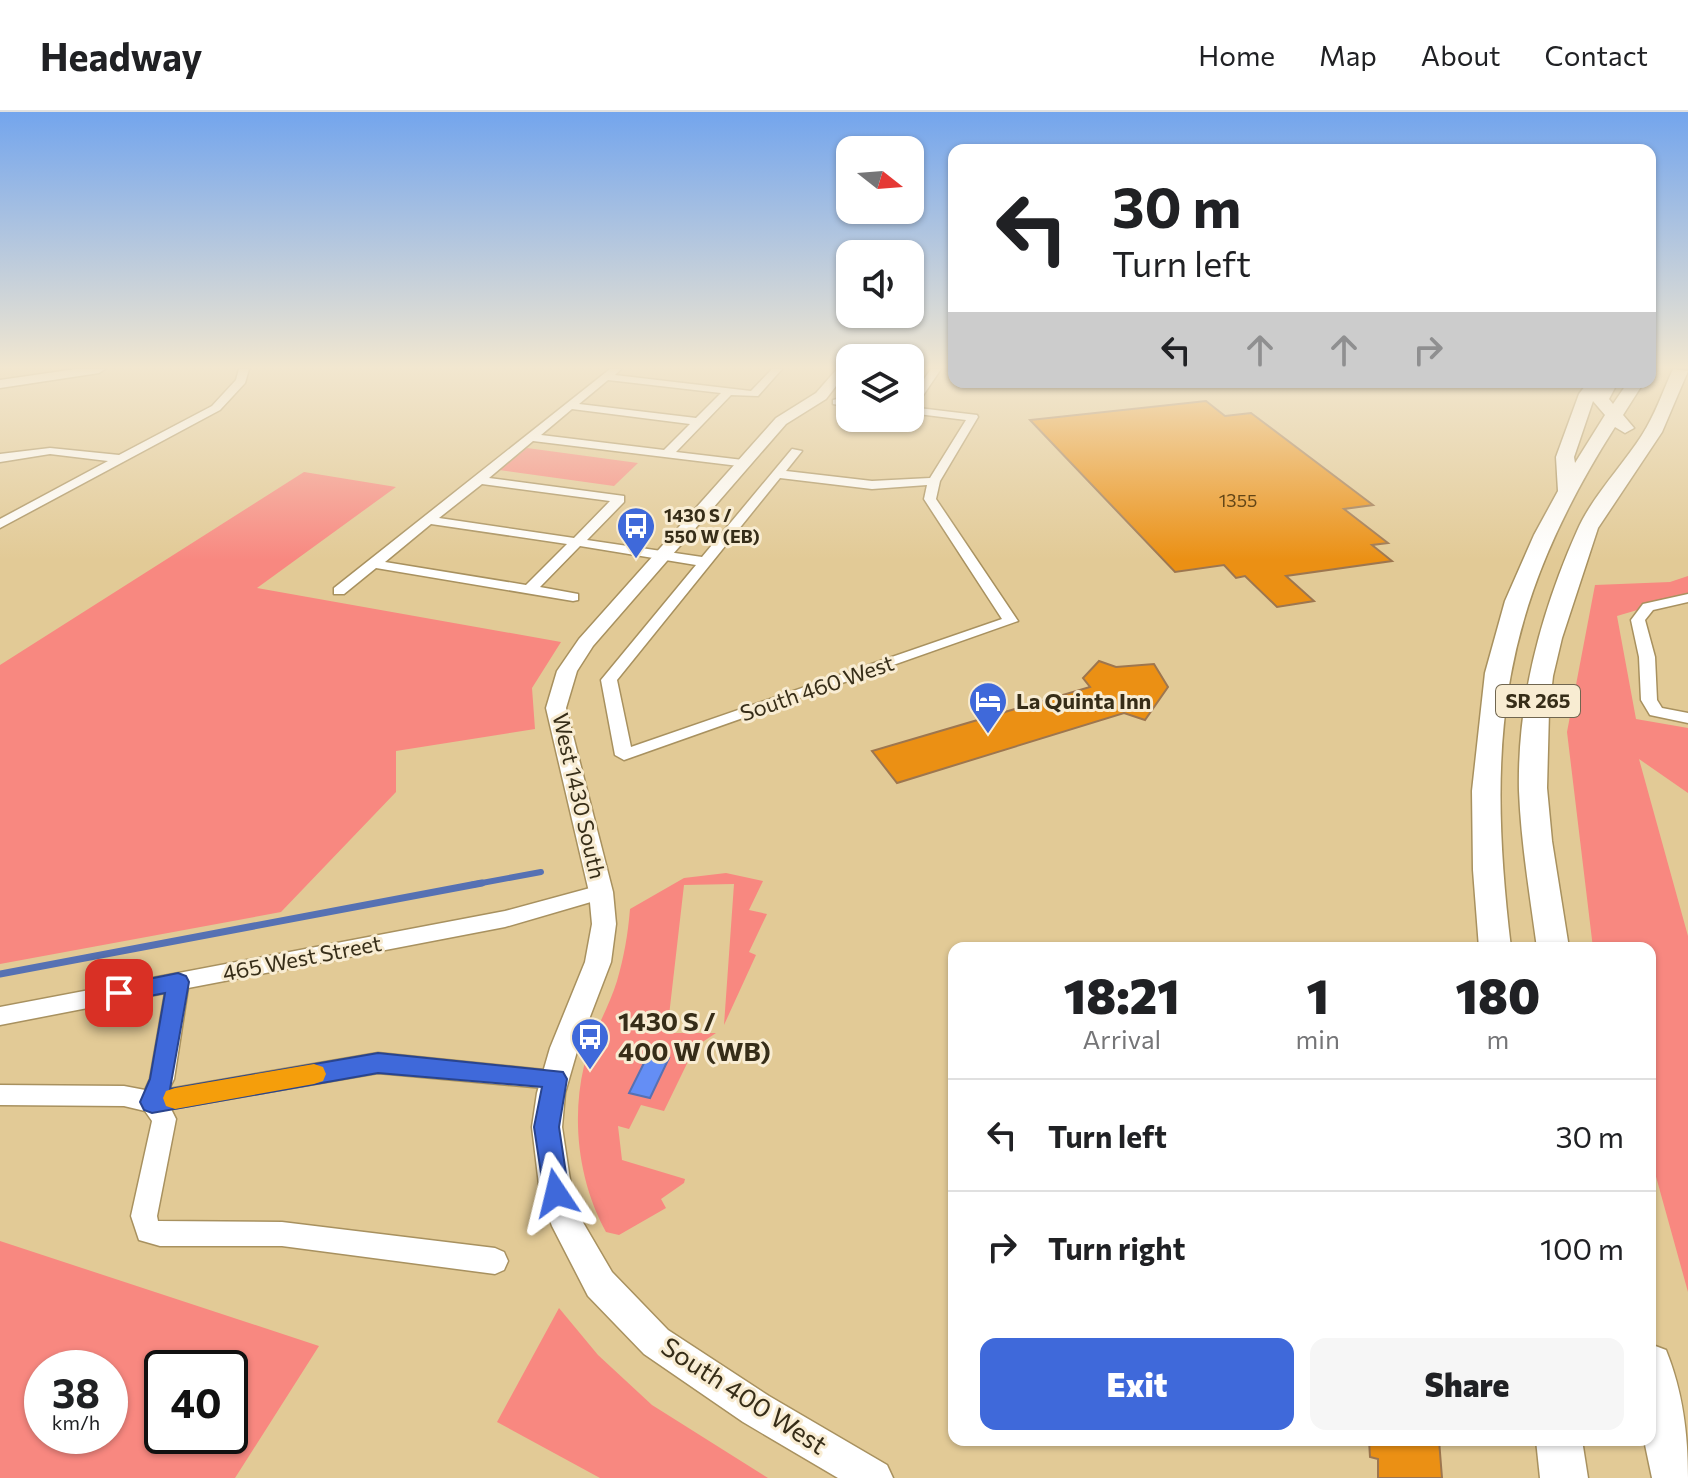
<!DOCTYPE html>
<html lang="en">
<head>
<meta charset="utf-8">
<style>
  body { margin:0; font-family:Commissioner,sans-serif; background:#f6f6f6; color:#202124; height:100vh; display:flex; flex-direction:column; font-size:30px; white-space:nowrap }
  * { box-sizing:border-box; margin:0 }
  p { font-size:26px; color:#757577 }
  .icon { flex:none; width:44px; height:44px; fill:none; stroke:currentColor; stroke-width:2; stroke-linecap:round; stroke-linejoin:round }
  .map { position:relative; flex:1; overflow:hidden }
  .sheet { position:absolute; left:948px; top:830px; width:708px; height:504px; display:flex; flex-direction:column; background:#fff; border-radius:16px; box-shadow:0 2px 6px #0004 }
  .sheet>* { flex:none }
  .hud { position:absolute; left:948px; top:32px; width:708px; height:244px; border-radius:16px; box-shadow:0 2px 6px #0004; background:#fff; color:#202124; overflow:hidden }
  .needle { width:52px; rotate:107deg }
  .controls { position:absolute; left:836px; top:24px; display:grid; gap:16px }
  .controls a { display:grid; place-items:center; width:88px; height:88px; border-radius:16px; background:#fff; box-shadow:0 2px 6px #0004; font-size:40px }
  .speed { position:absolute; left:24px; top:1238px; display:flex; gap:16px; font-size:40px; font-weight:700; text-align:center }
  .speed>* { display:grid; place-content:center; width:104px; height:104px; border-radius:50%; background:#fff; box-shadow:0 2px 6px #0004; line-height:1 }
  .speed small { font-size:20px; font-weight:400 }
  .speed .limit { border:4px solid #111; border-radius:12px; background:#fff; color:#111 }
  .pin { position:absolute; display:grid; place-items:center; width:68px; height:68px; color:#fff; margin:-34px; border-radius:16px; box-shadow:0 4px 12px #0006 }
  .me { position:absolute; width:88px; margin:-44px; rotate:350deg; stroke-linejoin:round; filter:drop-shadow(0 0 6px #0008) }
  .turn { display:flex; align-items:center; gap:28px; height:168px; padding:0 32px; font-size:36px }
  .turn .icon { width:104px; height:104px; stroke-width:2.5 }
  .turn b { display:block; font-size:56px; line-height:68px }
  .lanes { display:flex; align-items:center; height:76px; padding:0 32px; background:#0003; justify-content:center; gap:40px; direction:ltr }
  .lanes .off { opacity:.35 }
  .eta { display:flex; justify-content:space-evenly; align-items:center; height:136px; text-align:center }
  .eta b { font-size:48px; font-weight:800; line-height:56px }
  .cta { display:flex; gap:16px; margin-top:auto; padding:16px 32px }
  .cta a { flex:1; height:92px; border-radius:16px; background:#3f69da; color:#fff; font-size:32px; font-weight:800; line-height:92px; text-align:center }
  .cta a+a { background:#f6f6f6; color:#202124 }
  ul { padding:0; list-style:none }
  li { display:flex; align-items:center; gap:24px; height:112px; padding:0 32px; border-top:2px solid #e0e0e0 }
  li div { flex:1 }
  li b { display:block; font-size:30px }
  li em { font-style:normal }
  header { display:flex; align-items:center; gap:48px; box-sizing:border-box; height:112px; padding:0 40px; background:#fff; border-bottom:2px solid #e0e0e0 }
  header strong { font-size:38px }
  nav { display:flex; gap:44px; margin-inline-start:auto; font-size:28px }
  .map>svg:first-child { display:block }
  .green { fill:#f88880; fill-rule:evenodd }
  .water { fill:#648ef5; stroke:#5671b3; stroke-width:2 }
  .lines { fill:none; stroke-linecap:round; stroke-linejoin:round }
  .stream-far1 { stroke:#5671b3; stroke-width:6 }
  .stream { stroke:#5671b3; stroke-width:7 }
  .building { fill:#eb9014; stroke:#9d764f; stroke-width:2 }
  .minor-casing { stroke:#a8915f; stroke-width:3 }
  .tertiary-casing { stroke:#a8915f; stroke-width:3 }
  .primary-casing { stroke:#a8915f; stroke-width:3 }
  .minor { fill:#fff; fill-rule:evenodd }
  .tertiary { fill:#fff; fill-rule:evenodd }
  .primary { fill:#fff; fill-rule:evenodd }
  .route { fill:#3f69da; stroke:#29448e; stroke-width:2 }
  .slow { fill:#f59e0b }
  .labels { text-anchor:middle; stroke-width:6; stroke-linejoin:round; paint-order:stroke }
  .number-label { font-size:18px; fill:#634617 }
  .far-poi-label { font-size:18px; font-weight:bold; fill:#362d18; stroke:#f8ecd2; text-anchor:start }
  .shield { fill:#f8ecd2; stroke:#706650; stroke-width:2 }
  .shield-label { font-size:20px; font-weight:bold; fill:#362d18 }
  .street-label { font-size:22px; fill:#362d18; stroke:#f8ecd2 }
  .poi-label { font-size:22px; font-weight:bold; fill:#362d18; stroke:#f8ecd2; text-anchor:start }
  .near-poi-label { font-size:26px; font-weight:bold; fill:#362d18; stroke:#f8ecd2; text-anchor:start }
  .near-street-label { font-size:26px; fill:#362d18; stroke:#f8ecd2 }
</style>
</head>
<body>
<header>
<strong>Headway</strong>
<nav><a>Home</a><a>Map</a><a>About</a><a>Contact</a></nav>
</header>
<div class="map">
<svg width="1688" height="1366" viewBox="0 0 1688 1366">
  <rect width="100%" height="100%" fill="#e2ca96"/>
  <g class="green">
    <path d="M 527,336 L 638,351 L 614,374 L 499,358 Z"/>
    <path d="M 304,360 L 396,375 L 257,476 L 561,530 L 532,576 L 535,617 L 396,639 L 396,680 L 281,800 L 0,852 L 0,553 Z"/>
    <path d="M 1688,464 L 1688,483 L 1617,504 L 1636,607 L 1688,616 L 1688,681 L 1639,647 L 1688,824 L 1688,1180 L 1650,1043 L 1650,836 L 1593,836 L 1567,620 L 1595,473 L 1670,470 Z"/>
    <path d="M 726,761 L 763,769 L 749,798 L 767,802 L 749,840 L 756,843 L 724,913 L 734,772 L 684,773 L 667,921 L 716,921 L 695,935 L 664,999 L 641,993 L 629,1017 L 618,1014 L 622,1048 L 685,1067 L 684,1071 L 661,1087 L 666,1096 L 619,1123 L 606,1120 C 579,1071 571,1009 584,954 C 591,924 608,898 617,869 C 624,845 628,822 630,797 L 684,766 Z"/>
    <path d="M 0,1129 L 319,1234 L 235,1366 L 0,1366 ZM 42,1256 L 110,1256 L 110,1324 L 42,1324 ZM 162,1256 L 230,1256 L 230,1324 L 162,1324 Z"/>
    <path d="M 559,1196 L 598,1243 L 652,1293 L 768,1366 L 600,1366 L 497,1310 Z"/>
  </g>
  <path class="water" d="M 649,941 L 669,946 L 650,986 L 629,981 Z"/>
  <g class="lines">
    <path class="stream-far1" d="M 471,773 L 541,760"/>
    <path class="stream" d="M 0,862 L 482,771"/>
  </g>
  <g class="building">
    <path d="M 1206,289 L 1225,304 L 1251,301 L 1373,393 L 1344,397 L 1388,431 L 1372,433 L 1392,449 L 1286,464 L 1314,489 L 1277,495 L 1245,464 L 1236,466 L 1224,453 L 1175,460 L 1030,308 Z"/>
    <path d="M 1099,549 L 1116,555 L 1154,552 L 1168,575 L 1145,608 L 1124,601 L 897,671 L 872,639 L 1090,575 L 1083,566 Z"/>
    <path d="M 1369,1328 L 1439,1328 L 1442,1366 L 1378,1366 L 1378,1347 L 1370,1345 Z"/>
  </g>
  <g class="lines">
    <defs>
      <g id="minor">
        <path d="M 239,257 L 249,257 L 245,271 L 220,298 L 0,416 L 0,407 L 108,349 L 50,342 L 0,350 L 0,342 L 50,336 L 119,343 L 212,294 L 236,268 Z"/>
        <path d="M 610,257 L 621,257 L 615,263 L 751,279 L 772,257 L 782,257 L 758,284 L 731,283 L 676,340 L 743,348 L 749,352 L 747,355 L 533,329 L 489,366 L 624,384 L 624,390 L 587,428 L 702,445 L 792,337 L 802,339 L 786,359 L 872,369 L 930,366 L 966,308 L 910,301 L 910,295 L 977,303 L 978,305 L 940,369 L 936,387 L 1018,509 L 624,648 L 615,643 L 601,568 L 696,453 L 580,434 L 540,475 L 578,482 L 578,488 L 573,489 L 376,456 L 344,482 L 334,482 L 334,476 ZM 608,268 L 721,281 L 696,306 L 579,292 ZM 572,297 L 690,312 L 664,338 L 541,323 ZM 780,366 L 872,377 L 927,373 L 924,387 L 1002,507 L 631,635 L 617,568 ZM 482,372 L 610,389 L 574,426 L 439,406 ZM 431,412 L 567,432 L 526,473 L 385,450 Z"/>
        <path d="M 931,257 L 941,257 L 922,285 L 914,285 L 913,283 Z"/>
        <path d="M 837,287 L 850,289 L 850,295 L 833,292 L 833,288 Z"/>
        <path d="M 1688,482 L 1688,490 L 1653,498 L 1645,508 L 1655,545 L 1657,588 L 1662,596 L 1688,601 L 1688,611 L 1650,603 L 1641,588 L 1639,545 L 1631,508 L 1643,492 Z"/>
        <path d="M 601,773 L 608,775 L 611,780 L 608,785 L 505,815 L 188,876 L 174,967 L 169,977 L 378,941 L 563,960 L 567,967 L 563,974 L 555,977 L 378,961 L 171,997 L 176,1007 L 157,1104 L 158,1109 L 282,1110 L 495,1136 L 504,1140 L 508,1149 L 504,1158 L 495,1162 L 282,1134 L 160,1134 L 139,1128 L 131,1104 L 152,1009 L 145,999 L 124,994 L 0,993 L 0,973 L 124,974 L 145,978 L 150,967 L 165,881 L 0,913 L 0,895 L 505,799 Z"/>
      </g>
      <g id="tertiary">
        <path d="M 76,257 L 105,257 L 99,261 L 0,276 L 0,268 Z"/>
        <path d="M 837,257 L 849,257 L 826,287 L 786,312 L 593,534 L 577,559 L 566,596 L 613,780 L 616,812 L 611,850 L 578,936 L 565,981 L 562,1015 L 572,1081 L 581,1107 L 612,1160 L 668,1218 L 769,1284 L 887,1353 L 893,1366 L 838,1366 L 743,1310 L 644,1242 L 588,1184 L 552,1114 L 540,1081 L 532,1015 L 537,981 L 550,936 L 585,850 L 592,812 L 589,780 L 546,596 L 557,559 L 579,527 L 776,306 L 816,281 Z"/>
      </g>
      <g id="primary">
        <path d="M 1673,257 L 1688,259 L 1662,320 L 1598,416 L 1562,526 L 1553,564 L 1549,599 L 1547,676 L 1552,729 L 1569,836 L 1537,836 C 1530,784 1521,731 1519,679 C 1517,589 1541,500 1577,419 C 1591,386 1623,353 1642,323 C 1655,303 1663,279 1673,257 Z"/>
        <path d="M 1588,270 L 1618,270 L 1609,287 L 1613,292 L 1628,270 L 1644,270 L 1623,303 L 1634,316 L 1625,321 L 1615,315 C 1500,496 1486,626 1511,836 L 1479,836 L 1473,758 L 1472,679 L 1485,561 L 1505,489 L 1534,423 L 1558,379 L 1556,345 L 1579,282 ZM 1593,289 L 1605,303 L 1575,351 L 1574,345 Z"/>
        <path d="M 1650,1232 L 1666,1238 C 1683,1280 1688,1322 1688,1366 L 1652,1366 L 1644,1328 L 1650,1328 Z"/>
        <path d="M 1536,1328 L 1582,1328 L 1588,1366 L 1540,1366 Z"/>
      </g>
    </defs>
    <use href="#minor" class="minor-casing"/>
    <use href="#tertiary" class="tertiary-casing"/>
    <use href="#primary" class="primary-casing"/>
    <use href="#minor" class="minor"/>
    <use href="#tertiary" class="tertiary"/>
    <use href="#primary" class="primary"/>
  </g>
  <linearGradient id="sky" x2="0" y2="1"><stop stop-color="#73a5ed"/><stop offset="0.57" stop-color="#f2e7d0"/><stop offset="1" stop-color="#f2e7d0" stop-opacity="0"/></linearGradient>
  <rect width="1688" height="448" fill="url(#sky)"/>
  <path class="route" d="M 178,861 L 186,864 L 189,870 L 170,977 L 378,941 L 563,960 L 567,967 L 559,1015 L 569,1081 L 565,1090 L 556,1093 L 547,1090 L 544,1081 L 534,1015 L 542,975 L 378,961 L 152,1001 L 144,998 L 140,990 L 150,967 L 165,881 L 119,890 L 111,888 L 108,881 L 111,875 L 119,873 Z"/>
  <path class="slow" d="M 314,952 L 323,955 L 326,962 L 323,969 L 314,972 L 175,997 L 166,994 L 163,986 L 166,979 L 175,976 Z"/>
  <defs>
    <symbol id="bus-pin" viewBox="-11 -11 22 30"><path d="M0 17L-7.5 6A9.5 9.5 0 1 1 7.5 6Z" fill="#3f69da" stroke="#f8ecd2"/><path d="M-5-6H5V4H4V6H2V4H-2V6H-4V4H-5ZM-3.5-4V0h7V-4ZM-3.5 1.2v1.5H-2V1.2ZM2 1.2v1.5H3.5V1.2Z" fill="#fff"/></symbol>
    <symbol id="hotel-pin" viewBox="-11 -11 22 30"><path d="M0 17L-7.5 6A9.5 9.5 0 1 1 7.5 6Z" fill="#3f69da" stroke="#f8ecd2"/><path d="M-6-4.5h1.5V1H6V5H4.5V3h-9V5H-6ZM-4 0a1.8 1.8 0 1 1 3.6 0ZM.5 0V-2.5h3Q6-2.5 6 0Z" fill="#fff"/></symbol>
  </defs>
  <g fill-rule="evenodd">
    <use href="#bus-pin" x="614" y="392" width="44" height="60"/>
    <use href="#hotel-pin" x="966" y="567" width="44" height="60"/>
    <use href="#bus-pin" x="568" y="903" width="44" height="60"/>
  </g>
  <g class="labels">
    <g class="number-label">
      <text x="1238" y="395">1355</text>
    </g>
    <g class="far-poi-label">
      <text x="664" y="410">1430 S /<tspan x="664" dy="21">550 W (EB)</tspan></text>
    </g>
    <rect class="shield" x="1496" y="573" width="84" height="32" rx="6"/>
    <g class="shield-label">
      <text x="1538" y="596">SR 265</text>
    </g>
    <g class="street-label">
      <text transform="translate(817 576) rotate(-19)" y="8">South 460 West</text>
      <text transform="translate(579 684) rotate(77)" y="8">West 1430 South</text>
      <text transform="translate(302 846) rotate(-11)" y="8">465 West Street</text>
    </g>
    <g class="poi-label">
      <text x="1016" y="597">La Quinta Inn</text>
    </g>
    <g class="near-poi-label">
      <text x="618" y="919">1430 S /<tspan x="618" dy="30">400 W (WB)</tspan></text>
    </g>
    <g class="near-street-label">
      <text transform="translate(744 1284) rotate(33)" y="9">South 400 West</text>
    </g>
  </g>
</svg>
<div class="controls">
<a><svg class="needle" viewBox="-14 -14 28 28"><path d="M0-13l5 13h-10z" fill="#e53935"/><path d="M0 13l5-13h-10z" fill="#757577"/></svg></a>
<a><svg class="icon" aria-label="sound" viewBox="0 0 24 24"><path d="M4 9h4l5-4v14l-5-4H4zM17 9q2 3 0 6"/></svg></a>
<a><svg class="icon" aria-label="layers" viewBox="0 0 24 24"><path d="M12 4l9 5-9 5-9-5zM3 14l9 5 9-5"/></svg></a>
</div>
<div class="speed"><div>38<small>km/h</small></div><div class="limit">40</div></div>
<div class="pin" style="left:119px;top:881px;background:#d93025"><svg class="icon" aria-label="arrive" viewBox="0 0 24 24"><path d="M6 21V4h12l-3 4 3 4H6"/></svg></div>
<svg class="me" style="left:556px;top:1081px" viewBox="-20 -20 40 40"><path d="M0-17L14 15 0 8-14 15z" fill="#3f69da" stroke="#fff" stroke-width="4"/></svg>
<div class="hud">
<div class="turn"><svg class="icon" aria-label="left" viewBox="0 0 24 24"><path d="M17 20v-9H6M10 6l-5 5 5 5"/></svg><div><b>30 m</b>Turn left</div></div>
<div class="lanes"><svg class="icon" aria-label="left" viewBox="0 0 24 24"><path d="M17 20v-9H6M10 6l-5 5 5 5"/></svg><svg class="icon off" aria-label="ahead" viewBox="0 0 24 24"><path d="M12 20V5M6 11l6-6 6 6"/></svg><svg class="icon off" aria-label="ahead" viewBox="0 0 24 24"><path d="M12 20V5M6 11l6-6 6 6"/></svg><svg class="icon off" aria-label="right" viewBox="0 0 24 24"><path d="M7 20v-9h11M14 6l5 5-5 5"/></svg></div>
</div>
<section class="sheet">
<div class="eta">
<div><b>18:21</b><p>Arrival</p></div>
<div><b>1</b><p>min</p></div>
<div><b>180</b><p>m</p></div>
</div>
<ul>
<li><svg class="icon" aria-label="left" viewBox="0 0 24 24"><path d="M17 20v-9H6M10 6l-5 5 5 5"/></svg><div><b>Turn left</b></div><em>30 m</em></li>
<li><svg class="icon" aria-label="right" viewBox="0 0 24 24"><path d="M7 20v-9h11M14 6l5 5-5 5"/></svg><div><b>Turn right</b></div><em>100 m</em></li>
</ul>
<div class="cta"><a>Exit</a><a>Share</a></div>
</section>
</div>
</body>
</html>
